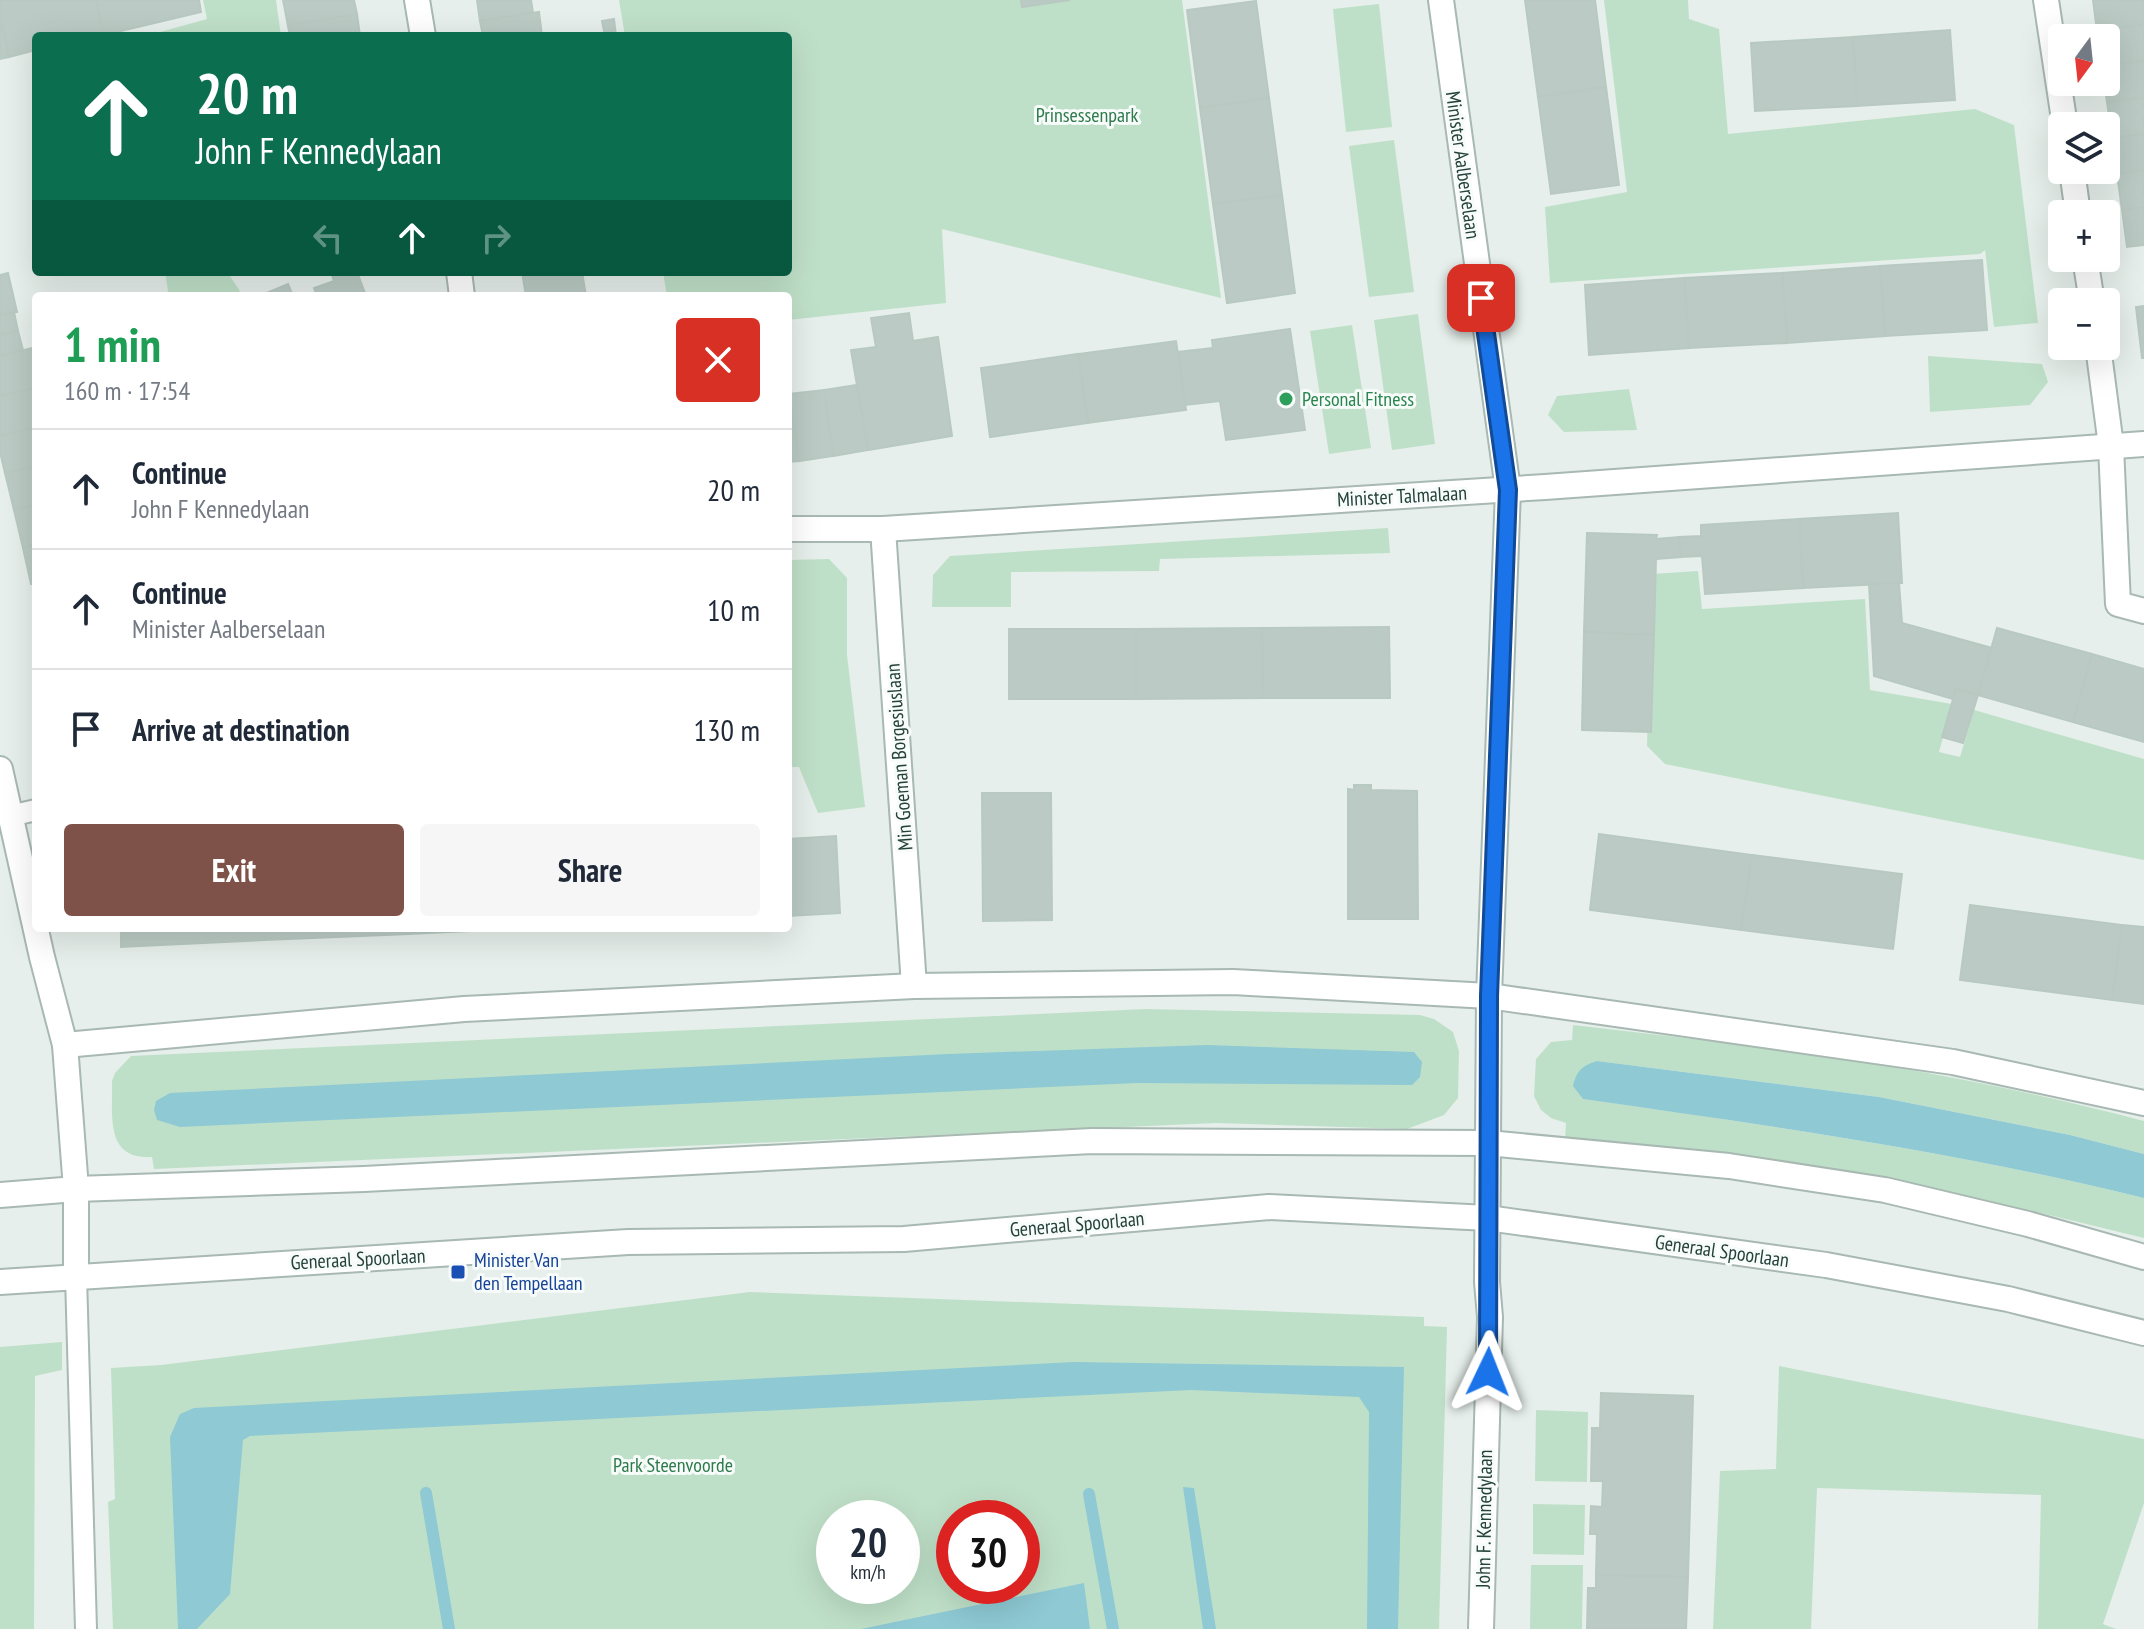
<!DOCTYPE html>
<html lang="en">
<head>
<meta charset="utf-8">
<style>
  body { margin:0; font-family:"PT Sans Narrow",sans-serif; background:#f6f6f7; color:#1f2937; height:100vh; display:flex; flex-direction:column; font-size:30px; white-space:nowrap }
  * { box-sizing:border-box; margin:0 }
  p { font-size:26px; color:#747a83 }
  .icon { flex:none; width:44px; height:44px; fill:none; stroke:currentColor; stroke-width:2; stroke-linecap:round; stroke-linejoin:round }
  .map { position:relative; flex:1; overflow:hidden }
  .details { position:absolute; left:32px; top:292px; width:760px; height:640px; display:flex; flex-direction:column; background:#fff; border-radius:8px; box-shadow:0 8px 32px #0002 }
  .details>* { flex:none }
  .banner { position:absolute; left:32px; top:32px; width:760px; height:244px; border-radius:8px; box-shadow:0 8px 32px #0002; background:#0b6e4f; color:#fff; overflow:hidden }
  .needle { width:52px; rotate:195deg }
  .controls { position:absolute; left:2048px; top:24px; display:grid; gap:16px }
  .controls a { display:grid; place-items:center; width:72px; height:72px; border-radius:8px; background:#fff; box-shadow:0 8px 32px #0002; font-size:40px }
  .speed { position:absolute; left:816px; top:1500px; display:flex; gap:16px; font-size:40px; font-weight:700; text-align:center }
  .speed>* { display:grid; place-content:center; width:104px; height:104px; border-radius:50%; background:#fff; box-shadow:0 8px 32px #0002; line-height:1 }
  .speed small { font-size:20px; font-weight:400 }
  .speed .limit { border:12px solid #d22; background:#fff; color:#111 }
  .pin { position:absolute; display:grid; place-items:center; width:68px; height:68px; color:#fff; margin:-34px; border-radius:16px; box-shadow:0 4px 12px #0006 }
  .me { position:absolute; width:88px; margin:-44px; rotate:2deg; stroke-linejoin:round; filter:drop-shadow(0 0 6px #0008) }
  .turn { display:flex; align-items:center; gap:28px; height:168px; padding:0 32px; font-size:36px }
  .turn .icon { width:104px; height:104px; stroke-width:2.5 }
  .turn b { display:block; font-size:56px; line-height:68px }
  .lanes { display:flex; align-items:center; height:76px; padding:0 32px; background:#0003; justify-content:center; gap:40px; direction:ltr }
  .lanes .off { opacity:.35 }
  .round { display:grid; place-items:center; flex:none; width:84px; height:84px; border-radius:8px; background:#f6f6f7 }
  .overview { display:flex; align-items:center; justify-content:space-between; height:136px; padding:0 32px }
  h1 { font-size:48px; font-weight:700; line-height:60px; color:#1e9e55 }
  .primary-button { display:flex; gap:16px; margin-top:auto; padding:16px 32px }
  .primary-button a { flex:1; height:92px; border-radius:8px; background:#7f5249; color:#fff; font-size:32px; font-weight:700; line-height:92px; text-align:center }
  .primary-button a+a { background:#f6f6f7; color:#1f2937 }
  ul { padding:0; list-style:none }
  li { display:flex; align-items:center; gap:24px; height:120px; padding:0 32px; border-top:2px solid #e0e1e3 }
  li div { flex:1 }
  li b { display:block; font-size:30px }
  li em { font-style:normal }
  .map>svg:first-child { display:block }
  .green { fill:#bfe0c8; fill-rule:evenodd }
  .water { fill:#8ec9d4 }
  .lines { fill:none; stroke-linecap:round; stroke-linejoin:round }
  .stream { stroke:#8ec9d4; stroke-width:12 }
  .building { fill:#bbcac4; stroke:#b8c9c2; stroke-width:2 }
  .service-casing { stroke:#a8b8b2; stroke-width:24 }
  .minor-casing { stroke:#a8b8b2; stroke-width:28 }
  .tertiary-casing { stroke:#a8b8b2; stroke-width:28 }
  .service { stroke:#fff; stroke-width:20 }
  .minor { stroke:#fff; stroke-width:24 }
  .tertiary { stroke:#fff; stroke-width:24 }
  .route-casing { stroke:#114b97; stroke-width:20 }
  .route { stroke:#1a73e8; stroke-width:14 }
  .leisure-dot { fill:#2e9e5b; stroke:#f7fbf9; stroke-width:3 }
  .transit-dot { fill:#1a4fb4; stroke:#f7fbf9; stroke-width:3 }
  .labels { text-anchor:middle; stroke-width:6; stroke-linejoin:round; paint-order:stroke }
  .park-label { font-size:20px; fill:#2d7a4b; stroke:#f7fbf9 }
  .street-label { font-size:20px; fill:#24423a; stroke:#f7fbf9 }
  .leisure-label { font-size:20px; fill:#27864d; stroke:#f7fbf9; text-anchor:start }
  .transit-label { font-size:20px; fill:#164399; stroke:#f7fbf9; text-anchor:start }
</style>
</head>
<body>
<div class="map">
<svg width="2144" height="1629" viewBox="0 0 2144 1629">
  <rect width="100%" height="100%" fill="#e6efeb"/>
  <g class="green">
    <path d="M 203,0 L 276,0 L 281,36 L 146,36 L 207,19 Z"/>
    <path d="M 619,0 L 1182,0 L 1221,298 L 942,229 L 946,303 L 788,320 L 788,296 L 667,296 L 663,272 L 788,272 L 788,36 L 625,36 Z"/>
    <path d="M 1604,0 L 1688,0 L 1689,19 L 1719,29 L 1728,134 L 1975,109 L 2014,125 L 2038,323 L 1994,327 L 1985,250 L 1980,254 L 1550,283 L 1545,207 L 1627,192 Z"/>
    <path d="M 1379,4 L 1392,127 L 1346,132 L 1333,9 Z"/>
    <path d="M 1394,140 L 1414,292 L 1369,297 L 1349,146 Z"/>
    <path d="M 165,272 L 227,272 L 240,291 L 234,296 L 163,296 L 168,291 Z"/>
    <path d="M 1418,314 L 1435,444 L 1392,450 L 1374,320 Z"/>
    <path d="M 1352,325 L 1371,448 L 1329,454 L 1310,331 Z"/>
    <path d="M 1928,356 L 2042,364 L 2048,382 L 2030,405 L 1930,412 Z"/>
    <path d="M 1629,389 L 1637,430 L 1564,432 L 1548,415 L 1557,396 Z"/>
    <path d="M 1388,528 L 1390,553 L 1160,559 L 1159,571 L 1011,572 L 1011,607 L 932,607 L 933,575 L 950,556 Z"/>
    <path d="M 829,559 L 847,578 L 847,655 L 865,807 L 818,813 L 799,767 L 788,767 L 788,560 Z"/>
    <path d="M 1698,571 L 1702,609 L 1865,599 L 1870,690 L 1952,704 L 1939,752 L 1960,757 L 1974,710 L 2144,759 L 2144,860 L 1665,764 L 1647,746 L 1652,574 Z"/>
    <path d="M 1146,1009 L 1420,1015 L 1434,1019 L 1453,1032 L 1459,1051 L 1458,1098 L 1444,1115 L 1407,1129 L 1217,1123 L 154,1169 L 152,1157 C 104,1160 113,1115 112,1081 L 115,1073 L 131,1056 Z"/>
    <path d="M 1573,1025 C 1678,1037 1783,1049 1887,1066 C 1973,1080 2059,1099 2144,1121 L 2144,1154 L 2070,1135 L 1879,1097 L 1597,1061 L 1584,1099 C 1772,1126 1959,1152 2144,1198 L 2144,1238 L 2041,1213 L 1875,1180 L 1565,1140 L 1566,1123 L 1551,1118 L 1541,1110 L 1534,1096 L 1536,1059 L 1551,1042 L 1572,1040 Z"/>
    <path d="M 750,1292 L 1424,1317 L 1424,1326 L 1447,1327 L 1439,1629 L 113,1629 L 108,1502 L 115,1499 L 111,1368 L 161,1365 ZM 834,1518 L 902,1518 L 902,1586 L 834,1586 ZM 954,1518 L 1022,1518 L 1022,1586 L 954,1586 Z"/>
    <path d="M 62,1342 L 62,1370 L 35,1376 L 34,1629 L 0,1629 L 0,1347 Z"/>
    <path d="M 1779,1366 L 2144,1439 L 2144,1503 L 2103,1624 L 2116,1629 L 2038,1629 L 2041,1495 L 1817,1488 L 1811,1629 L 1713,1629 L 1720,1471 L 1776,1469 Z"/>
    <path d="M 1536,1410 L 1588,1412 L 1587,1482 L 1535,1481 Z"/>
    <path d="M 1533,1504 L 1585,1505 L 1584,1555 L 1533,1554 Z"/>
    <path d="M 1531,1565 L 1583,1565 L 1582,1629 L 1530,1629 Z"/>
  </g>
  <g class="water">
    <path d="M 1207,1045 L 1414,1052 L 1422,1062 L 1420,1077 L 1412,1085 L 1137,1083 L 180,1127 L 157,1120 L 154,1110 L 156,1101 L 170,1093 L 948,1054 Z"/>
    <path d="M 1597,1061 L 1879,1097 L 2070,1135 L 2144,1154 L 2144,1198 C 1959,1152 1772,1126 1583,1099 L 1573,1086 C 1577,1070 1582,1066 1597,1061 Z"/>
    <path d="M 1074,1362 L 1404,1367 L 1398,1629 L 1367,1629 L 1369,1412 L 1359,1397 L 1191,1390 L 250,1436 L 243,1440 L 230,1594 L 197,1629 L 178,1629 L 170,1437 L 180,1414 L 194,1408 Z"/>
    <path d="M 1183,1487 L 1194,1488 L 1216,1629 L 1203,1629 Z"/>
    <path d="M 1084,1583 L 1090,1629 L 861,1629 Z"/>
  </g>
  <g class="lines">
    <g class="stream">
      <path d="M 426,1493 L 449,1629"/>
      <path d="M 1089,1494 L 1113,1629"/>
    </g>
  </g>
  <g class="building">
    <path d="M 0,0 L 96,0 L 104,35 L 36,36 L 36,50 L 9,57 L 0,18 Z"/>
    <path d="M 96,0 L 199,0 L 201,12 L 104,35 Z"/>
    <path d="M 283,0 L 354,0 L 357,14 L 288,26 Z"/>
    <path d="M 477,0 L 531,0 L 533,13 L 480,21 Z"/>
    <path d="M 1021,0 L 1070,0 L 1022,7 Z"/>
    <path d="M 1525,0 L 1595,0 L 1606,87 L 1538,97 Z"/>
    <path d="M 2093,0 L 2144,0 L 2144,24 L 2097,31 Z"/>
    <path d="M 1256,1 L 1269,98 L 1200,108 L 1187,10 Z"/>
    <path d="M 539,12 L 542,36 L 483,36 L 480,21 Z"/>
    <path d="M 357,14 L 360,36 L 290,36 L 288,26 Z"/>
    <path d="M 0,18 L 9,57 L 0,59 Z"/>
    <path d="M 614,19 L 616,36 L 605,36 L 602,21 Z"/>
    <path d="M 2144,24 L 2144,61 L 2106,66 L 2106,38 L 2098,38 L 2097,31 Z"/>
    <path d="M 1950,30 L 1955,100 L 1857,106 L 1853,37 Z"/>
    <path d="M 1853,37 L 1857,106 L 1755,111 L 1751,43 Z"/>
    <path d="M 2144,61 L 2144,98 L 2107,102 L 2104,82 L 2106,82 L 2106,66 Z"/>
    <path d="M 1606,87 L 1619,185 L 1551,194 L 1538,97 Z"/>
    <path d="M 1269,98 L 1282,195 L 1213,204 L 1200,108 Z"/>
    <path d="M 2144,98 L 2144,134 L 2112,138 L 2107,102 Z"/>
    <path d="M 2144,134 L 2144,170 L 2117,174 L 2112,138 Z"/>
    <path d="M 2144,170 L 2144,207 L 2122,210 L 2117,174 Z"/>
    <path d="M 1282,195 L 1295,293 L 1227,303 L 1213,204 Z"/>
    <path d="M 2144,207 L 2144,245 L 2127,247 L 2122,210 Z"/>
    <path d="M 1982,260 L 1987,330 L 1885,336 L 1880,266 Z"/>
    <path d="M 1880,266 L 1885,336 L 1787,343 L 1782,273 Z"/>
    <path d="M 331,272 L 357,272 L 366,296 L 317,296 L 314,288 L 334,281 Z"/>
    <path d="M 522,272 L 582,272 L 586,296 L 526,296 Z"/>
    <path d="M 8,273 L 17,312 L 0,315 L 0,275 Z"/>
    <path d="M 1782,273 L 1787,343 L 1689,348 L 1684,278 Z"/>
    <path d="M 1684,278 L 1689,348 L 1589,355 L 1585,285 Z"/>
    <path d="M 288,284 L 293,296 L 265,296 L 264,294 Z"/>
    <path d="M 2144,306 L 2144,358 L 2142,358 L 2136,307 Z"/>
    <path d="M 14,312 L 18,331 L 0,335 L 0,315 Z"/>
    <path d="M 909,313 L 913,341 L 938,337 L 952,436 L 868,450 L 851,350 L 876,347 L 871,318 Z"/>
    <path d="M 1290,329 L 1305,430 L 1226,440 L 1220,401 L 1185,405 L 1178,352 L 1213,348 L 1212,340 Z"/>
    <path d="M 18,331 L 23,350 L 0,356 L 0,335 Z"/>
    <path d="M 1176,341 L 1186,410 L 1088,423 L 1078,354 Z"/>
    <path d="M 36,347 L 36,388 L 0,396 L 0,356 Z"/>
    <path d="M 1078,354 L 1088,423 L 990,437 L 981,368 Z"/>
    <path d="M 857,385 L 868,450 L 833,456 L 824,390 Z"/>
    <path d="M 36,388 L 36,427 L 0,436 L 0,396 Z"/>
    <path d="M 824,390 L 833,456 L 799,461 L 789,394 Z"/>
    <path d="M 789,394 L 799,461 L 788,462 L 788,395 Z"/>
    <path d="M 36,427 L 36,466 L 5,473 L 0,452 L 0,436 Z"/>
    <path d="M 36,466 L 36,505 L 14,510 L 5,473 Z"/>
    <path d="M 36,505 L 36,544 L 23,548 L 14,510 Z"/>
    <path d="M 1898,513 L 1902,583 L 1803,588 L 1799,519 Z"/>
    <path d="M 1799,519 L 1803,588 L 1705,594 L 1702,556 L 1681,557 L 1679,537 L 1701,536 L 1701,525 Z"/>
    <path d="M 1587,533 L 1657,535 L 1656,539 L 1679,537 L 1681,557 L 1656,559 L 1654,635 L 1584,632 Z"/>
    <path d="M 36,544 L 36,583 L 31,584 L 23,548 Z"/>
    <path d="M 1899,583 L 1902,623 L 1992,648 L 1978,695 L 1956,689 L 1953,699 L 1874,676 L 1869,584 Z"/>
    <path d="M 1389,627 L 1390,698 L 1263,698 L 1262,628 Z"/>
    <path d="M 1262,628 L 1263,698 L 1136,699 L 1136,629 Z"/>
    <path d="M 1997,628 L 2092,654 L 2073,722 L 1978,695 Z"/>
    <rect x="1009" y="629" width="127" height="70"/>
    <path d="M 1584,632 L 1654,635 L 1651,732 L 1582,730 Z"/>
    <path d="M 2092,654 L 2144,669 L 2144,742 L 2073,722 Z"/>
    <path d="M 1956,689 L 1978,695 L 1963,743 L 1942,737 Z"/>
    <path d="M 1354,785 L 1371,785 L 1371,790 L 1417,791 L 1418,919 L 1348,919 L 1348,789 L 1354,790 Z"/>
    <path d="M 982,793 L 1051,793 L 1052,920 L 983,921 Z"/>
    <path d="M 1599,834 L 1752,855 L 1741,930 L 1590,910 Z"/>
    <path d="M 836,836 L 840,913 L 788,916 L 788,839 Z"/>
    <path d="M 1752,855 L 1902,874 L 1893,949 L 1741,930 Z"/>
    <path d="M 1970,905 L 2122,925 L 2112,1000 L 1960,980 Z"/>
    <path d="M 2122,925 L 2144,927 L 2144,1004 L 2112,1000 Z"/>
    <path d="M 121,928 L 265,928 L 265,940 L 121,947 Z"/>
    <path d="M 265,928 L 409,928 L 409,934 L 265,940 Z"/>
    <path d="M 409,928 L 531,928 L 409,934 Z"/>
    <path d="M 1601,1393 L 1693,1396 L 1688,1577 L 1596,1575 L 1597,1534 L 1590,1534 L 1591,1506 L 1602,1507 L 1603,1481 L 1591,1481 L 1592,1428 L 1600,1428 Z"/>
    <path d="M 1596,1575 L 1688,1577 L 1686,1629 L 1587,1629 L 1588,1588 L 1596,1588 Z"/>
  </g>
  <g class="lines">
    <defs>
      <g id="service">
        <path d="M 10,816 L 36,810"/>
        <path d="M 76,1276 L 86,1629"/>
      </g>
      <g id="minor">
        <path d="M 417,0 L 423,36"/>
        <path d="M 1441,0 L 1508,490 L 1489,996 L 1487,1282 L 1490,1317 L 1481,1629"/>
        <path d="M 2046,0 L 2065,126"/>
        <path d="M 2072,170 L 2078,214"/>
        <path d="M 2085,258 L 2092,302"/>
        <path d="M 459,272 L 462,296"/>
        <path d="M 2098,346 L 2111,446 L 2118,604 L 2144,611"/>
        <path d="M 788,529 L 883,529 L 1545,487 L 2144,444"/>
        <path d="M 883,529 L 914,986"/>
        <path d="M 0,769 L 42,957 L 65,1045 L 76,1189 L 76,1276"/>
        <path d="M 65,1045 L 464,1009 L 914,986 L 1233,982 L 1489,996 L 1953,1062 L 2144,1103"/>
      </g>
      <g id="tertiary">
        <path d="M 0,1195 L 76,1189 L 364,1179 L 1092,1141 L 1488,1143 L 1729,1166 L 1885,1190 L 2028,1224 L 2144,1257"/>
        <path d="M 0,1282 L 628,1242 L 904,1239 L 1269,1207 L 1488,1218 L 1826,1265 L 2008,1299 L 2144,1333"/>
      </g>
    </defs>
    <use href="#service" class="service-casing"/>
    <use href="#minor" class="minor-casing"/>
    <use href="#tertiary" class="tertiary-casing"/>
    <use href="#service" class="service"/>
    <use href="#minor" class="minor"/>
    <use href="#tertiary" class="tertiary"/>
  </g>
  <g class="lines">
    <defs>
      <path id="route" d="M 1481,298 L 1508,490 L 1489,996 L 1488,1372"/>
    </defs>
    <use href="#route" class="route-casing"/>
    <use href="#route" class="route"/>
  </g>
  <circle class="leisure-dot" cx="1286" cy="399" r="8"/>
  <rect class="transit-dot" x="450" y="1264" width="16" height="16" rx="4"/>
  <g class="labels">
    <g class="park-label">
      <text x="1087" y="122">Prinsessenpark</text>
      <text x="673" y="1472">Park Steenvoorde</text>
    </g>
    <g class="street-label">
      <text transform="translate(1463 165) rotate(82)" y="7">Minister Aalberselaan</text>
      <text transform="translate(1402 496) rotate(-3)" y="7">Minister Talmalaan</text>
      <text transform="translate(899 757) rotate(-94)" y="7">Min Goeman Borgesiuslaan</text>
      <text transform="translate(1077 1224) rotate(-5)" y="7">Generaal Spoorlaan</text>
      <text transform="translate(1722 1251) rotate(8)" y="7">Generaal Spoorlaan</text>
      <text transform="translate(358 1259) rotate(-3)" y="7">Generaal Spoorlaan</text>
      <text transform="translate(1484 1519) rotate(-89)" y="7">John F. Kennedylaan</text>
    </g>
    <g class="leisure-label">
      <text x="1302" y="406">Personal Fitness</text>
    </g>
    <g class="transit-label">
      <text x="474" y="1267">Minister Van<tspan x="474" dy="23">den Tempellaan</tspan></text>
    </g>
  </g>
</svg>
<div class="controls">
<a><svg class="needle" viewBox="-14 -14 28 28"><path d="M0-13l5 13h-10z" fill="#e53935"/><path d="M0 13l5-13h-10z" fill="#747a83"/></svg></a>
<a><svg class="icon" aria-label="layers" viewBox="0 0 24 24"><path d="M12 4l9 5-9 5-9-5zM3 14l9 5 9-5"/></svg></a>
<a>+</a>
<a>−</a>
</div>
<div class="speed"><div>20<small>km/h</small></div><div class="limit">30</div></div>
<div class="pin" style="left:1481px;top:298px;background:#d93025"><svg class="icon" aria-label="arrive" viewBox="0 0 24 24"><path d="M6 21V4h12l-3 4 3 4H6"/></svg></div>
<svg class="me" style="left:1488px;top:1372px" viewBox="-20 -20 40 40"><path d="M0-17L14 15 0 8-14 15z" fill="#1a73e8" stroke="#fff" stroke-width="4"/></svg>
<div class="banner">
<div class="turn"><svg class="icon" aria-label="ahead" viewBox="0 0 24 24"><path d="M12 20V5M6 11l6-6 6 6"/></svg><div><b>20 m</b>John F Kennedylaan</div></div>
<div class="lanes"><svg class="icon off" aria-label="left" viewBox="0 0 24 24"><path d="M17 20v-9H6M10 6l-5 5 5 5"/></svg><svg class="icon" aria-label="ahead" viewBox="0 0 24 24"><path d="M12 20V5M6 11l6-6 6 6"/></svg><svg class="icon off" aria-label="right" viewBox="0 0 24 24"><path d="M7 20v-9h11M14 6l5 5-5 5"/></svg></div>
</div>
<section class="details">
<div class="overview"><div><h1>1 min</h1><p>160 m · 17:54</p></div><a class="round" style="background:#d93025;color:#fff"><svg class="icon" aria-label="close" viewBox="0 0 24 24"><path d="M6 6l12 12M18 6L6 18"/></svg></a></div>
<ul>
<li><svg class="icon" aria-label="ahead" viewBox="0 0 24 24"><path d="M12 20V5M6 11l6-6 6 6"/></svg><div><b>Continue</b><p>John F Kennedylaan</p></div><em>20 m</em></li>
<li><svg class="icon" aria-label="ahead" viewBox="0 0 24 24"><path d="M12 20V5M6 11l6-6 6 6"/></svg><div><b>Continue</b><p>Minister Aalberselaan</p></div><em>10 m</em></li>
<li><svg class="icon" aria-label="arrive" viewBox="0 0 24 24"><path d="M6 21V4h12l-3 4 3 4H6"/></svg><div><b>Arrive at destination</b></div><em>130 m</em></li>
</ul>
<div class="primary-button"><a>Exit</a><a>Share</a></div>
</section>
</div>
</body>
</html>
